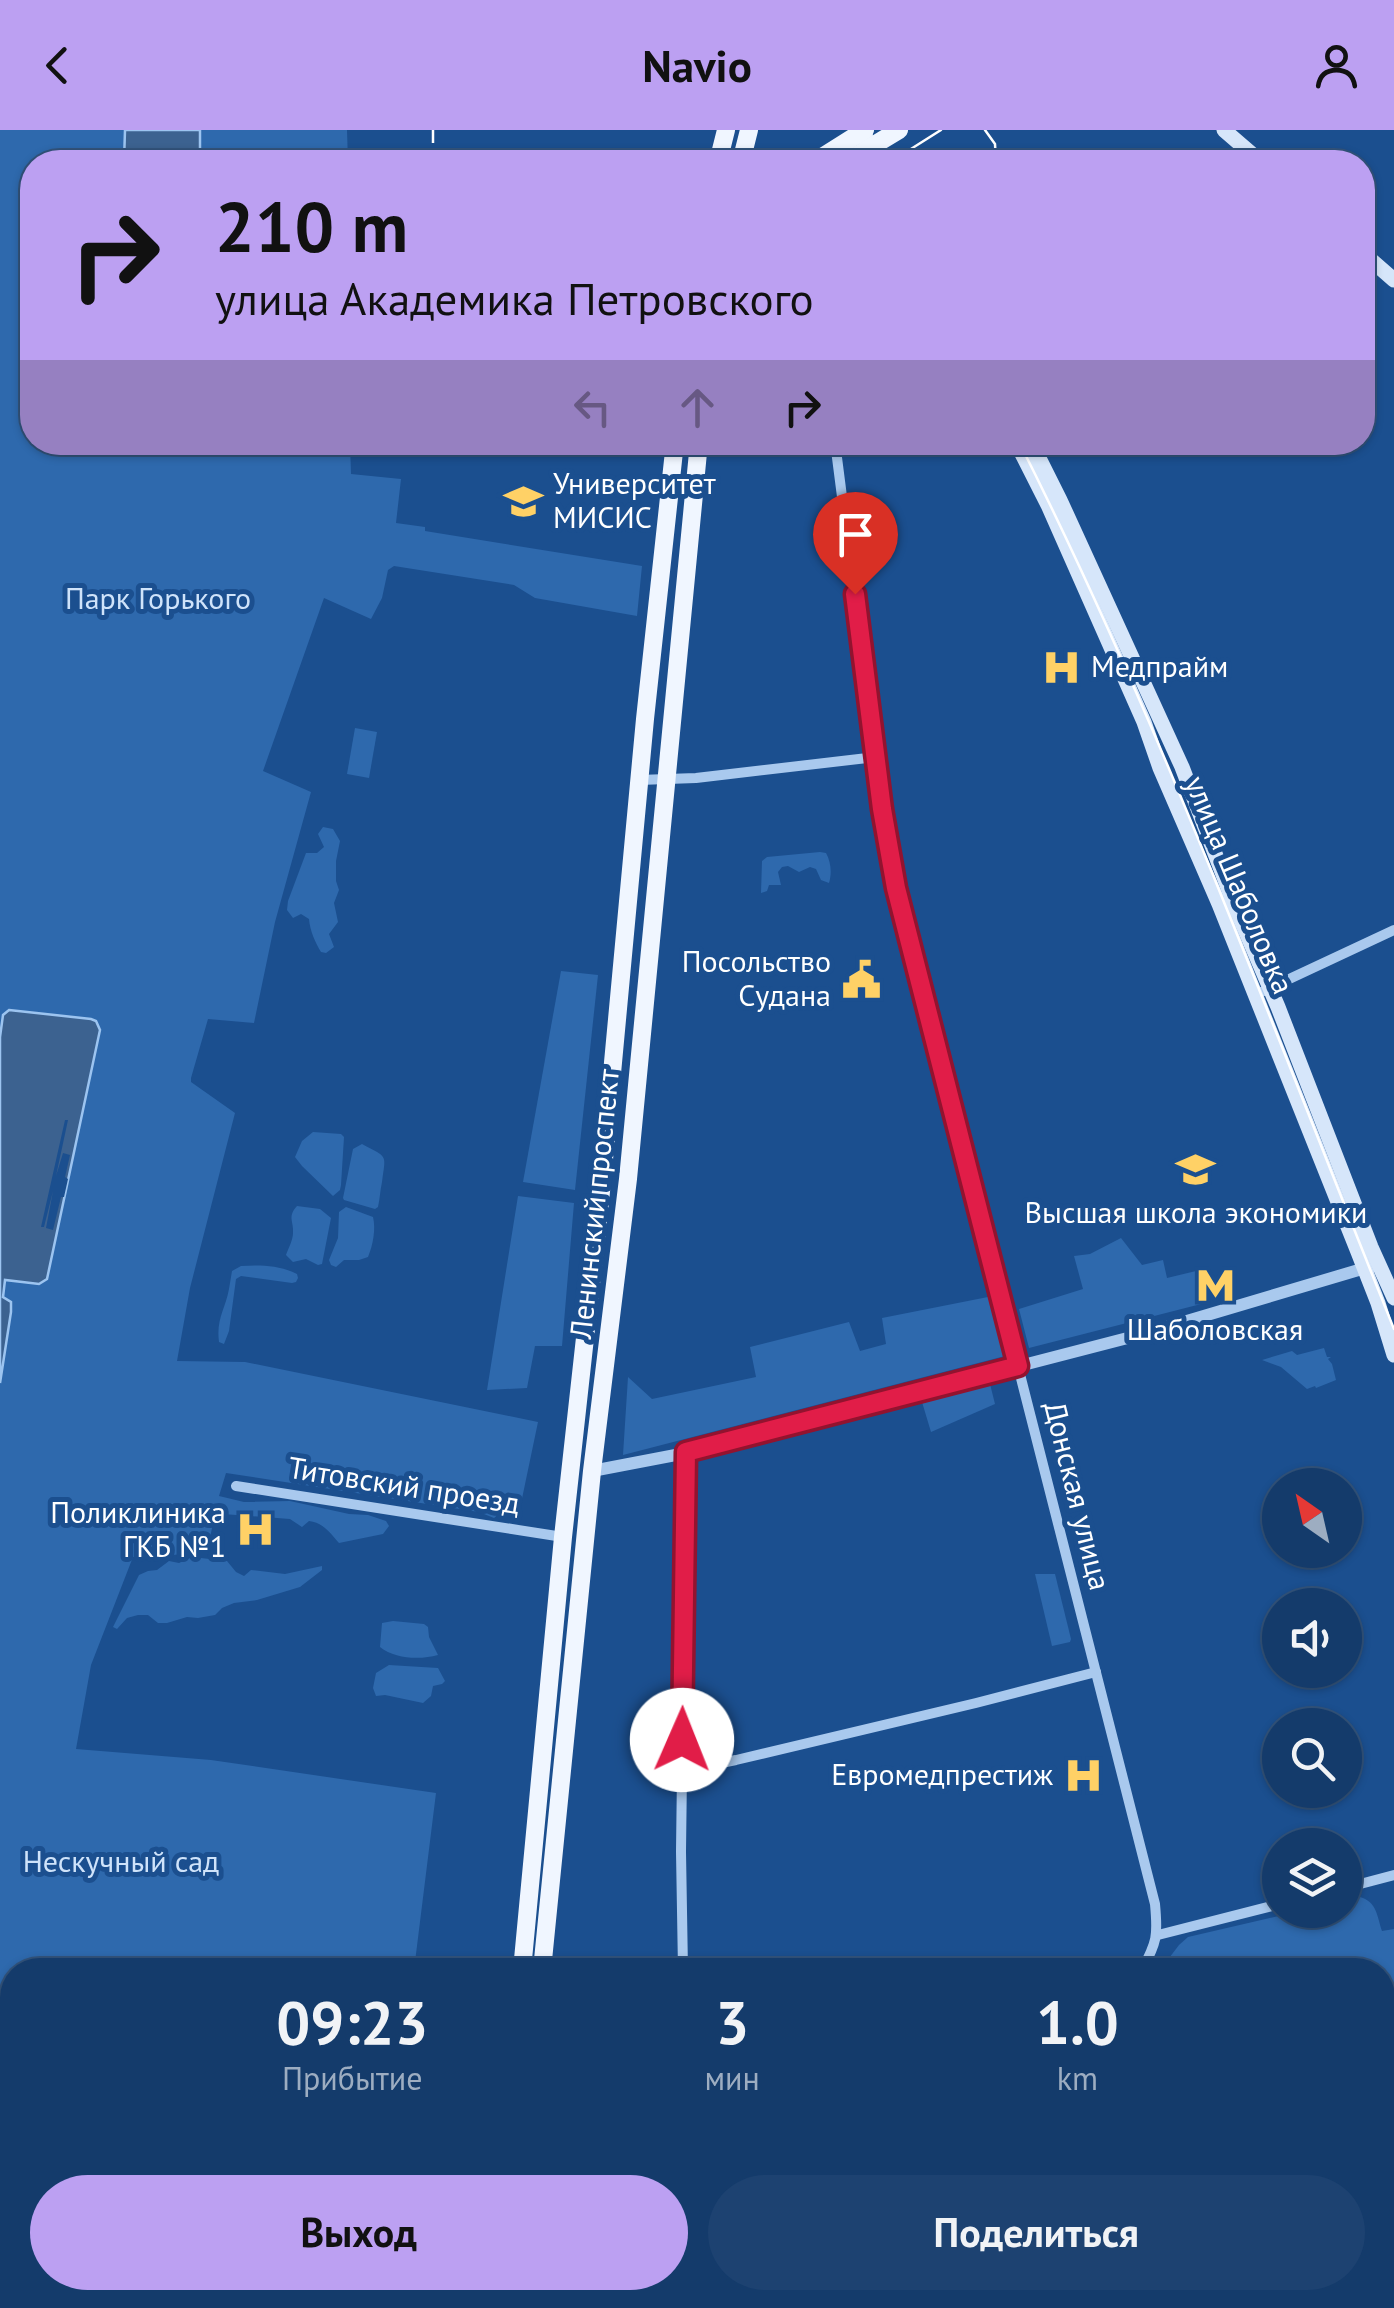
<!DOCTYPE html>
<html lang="ru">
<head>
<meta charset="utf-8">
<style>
  body { margin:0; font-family:"PT Sans",sans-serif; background:#1d4271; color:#f1f3f6; height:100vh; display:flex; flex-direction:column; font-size:38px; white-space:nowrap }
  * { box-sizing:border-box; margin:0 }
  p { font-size:32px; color:#9dadc1 }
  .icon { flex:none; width:55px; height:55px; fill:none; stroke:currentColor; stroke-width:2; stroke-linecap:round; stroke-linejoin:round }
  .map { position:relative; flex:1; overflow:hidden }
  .panel { position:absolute; left:0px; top:1828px; width:1395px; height:352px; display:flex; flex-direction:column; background:#143b6b; border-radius:40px 40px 0 0; box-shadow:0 2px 8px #0004,0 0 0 2px #33557e }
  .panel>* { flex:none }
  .top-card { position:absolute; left:20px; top:20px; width:1355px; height:305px; border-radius:40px; box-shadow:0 2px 8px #0004,0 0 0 2px #33557e; background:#bca0f2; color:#111; overflow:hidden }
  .needle { width:65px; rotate:326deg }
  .fabs { position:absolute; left:1262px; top:1338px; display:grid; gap:20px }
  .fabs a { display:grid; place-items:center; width:100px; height:100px; border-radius:50%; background:#143b6b; box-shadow:0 2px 8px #0004,0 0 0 2px #33557e; font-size:50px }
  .pin { position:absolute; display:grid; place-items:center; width:85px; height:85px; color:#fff; margin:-102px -42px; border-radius:50% 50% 50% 0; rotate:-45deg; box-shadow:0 0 10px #0007 }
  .pin .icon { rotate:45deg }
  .me { position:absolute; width:110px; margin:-55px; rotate:1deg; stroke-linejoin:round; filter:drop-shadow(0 0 8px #0008) }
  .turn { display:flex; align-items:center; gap:35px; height:210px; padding:0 30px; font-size:45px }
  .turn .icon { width:130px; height:130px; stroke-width:2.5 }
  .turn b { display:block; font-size:70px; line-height:85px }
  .lanes { display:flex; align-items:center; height:95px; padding:0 30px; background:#0003; justify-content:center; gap:50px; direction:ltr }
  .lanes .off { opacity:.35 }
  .eta { display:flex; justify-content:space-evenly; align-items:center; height:170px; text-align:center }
  .eta b { font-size:60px; font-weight:700; line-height:70px }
  .action { display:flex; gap:20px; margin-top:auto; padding:20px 30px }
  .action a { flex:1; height:115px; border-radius:60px; background:#bca0f2; color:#111; font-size:40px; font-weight:700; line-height:115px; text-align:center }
  .action a+a { background:#1d4271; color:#f1f3f6 }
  header { display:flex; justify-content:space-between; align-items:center; height:130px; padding:0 30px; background:#bca0f2; color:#111; font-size:45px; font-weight:700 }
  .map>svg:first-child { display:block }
  .green { fill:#2e69ad }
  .water { fill:#3c6290; stroke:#9cc4f0; stroke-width:2.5 }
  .pier { fill:#1b4f8f }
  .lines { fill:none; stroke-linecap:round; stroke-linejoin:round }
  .minor { stroke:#a9c9ee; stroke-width:10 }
  .tertiary { stroke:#a9c9ee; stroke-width:12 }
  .secondary { stroke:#d6e6fa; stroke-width:15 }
  .primary { stroke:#f0f6ff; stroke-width:18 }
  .tram { stroke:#fff; stroke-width:2.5 }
  .rail { stroke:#fff; stroke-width:2.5; stroke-dasharray:18 8; stroke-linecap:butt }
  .route-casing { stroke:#92132f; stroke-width:25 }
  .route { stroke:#e11d48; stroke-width:18 }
  .labels { text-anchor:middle; stroke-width:10; stroke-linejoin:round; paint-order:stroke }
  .poi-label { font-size:30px; fill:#fff; stroke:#1b4f8f; text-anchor:end }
  .park-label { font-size:30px; fill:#cfe3fa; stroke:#1b4f8f }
  .street-label { font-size:30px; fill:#fff; stroke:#1b4f8f }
</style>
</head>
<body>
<header><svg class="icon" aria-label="back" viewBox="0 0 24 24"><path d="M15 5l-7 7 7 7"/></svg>Navio<svg class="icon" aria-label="person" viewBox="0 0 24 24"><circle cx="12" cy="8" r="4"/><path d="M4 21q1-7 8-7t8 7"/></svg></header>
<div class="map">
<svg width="1394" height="2178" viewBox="0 0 1394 2178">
  <rect width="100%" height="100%" fill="#1b4f8f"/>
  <g class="green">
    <path d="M 0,0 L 347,0 L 348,32 L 32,32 L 32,312 L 350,313 L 351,344 L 401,349 L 396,393 L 425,397 L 425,401 L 642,436 L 637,486 L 535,468 L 514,455 L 394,436 L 388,440 L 382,468 L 371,489 L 324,468 L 263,641 L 311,662 L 275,792 L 254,893 L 208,889 L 191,948 L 191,952 L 235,983 L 190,1158 L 177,1231 L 245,1232 L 538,1292 L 519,1383 L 500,1383 L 494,1388 L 479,1382 L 226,1343 L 219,1366 L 244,1372 L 290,1371 L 349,1384 L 368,1385 L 386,1391 L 389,1396 L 383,1404 L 339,1413 C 330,1403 324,1393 309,1391 L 302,1397 L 290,1389 L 223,1384 L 214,1388 L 207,1423 L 133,1427 L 91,1535 L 76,1619 L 211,1630 L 436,1663 L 414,1840 L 12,1840 L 12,2168 L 202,2168 L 202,2178 L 0,2178 Z"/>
    <path d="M 355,598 L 377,602 L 369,648 L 347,644 Z"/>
    <path d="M 323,697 L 333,699 L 340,711 L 336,731 L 336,751 L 339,760 L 334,773 L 338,792 L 329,804 L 334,817 L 326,823 L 321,822 C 315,812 310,801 309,789 L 301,784 L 293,788 L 287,780 L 288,771 L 306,723 L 317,723 L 324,717 L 318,704 Z"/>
    <path d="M 820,722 L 826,723 C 831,732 832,743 829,753 L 821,750 L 816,739 L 810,737 L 799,742 L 788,736 L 782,737 L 778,742 L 781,755 L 769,755 L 767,761 L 761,763 L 762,731 L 767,727 Z"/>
    <path d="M 561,841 L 598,845 L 575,1060 L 523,1052 Z"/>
    <path d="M 313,1002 L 341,1004 L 344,1007 L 341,1055 L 340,1060 L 333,1066 L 302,1036 L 295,1027 L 302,1011 Z"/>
    <path d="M 362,1014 C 388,1028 386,1023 382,1052 C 380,1061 380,1068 378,1077 L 375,1079 L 344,1070 L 343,1068 L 353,1019 Z"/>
    <path d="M 518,1066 L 574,1073 L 562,1216 L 535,1216 L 527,1258 L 487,1260 Z"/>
    <path d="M 297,1076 L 320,1079 L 331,1088 L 322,1134 L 318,1135 L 306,1129 L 293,1132 L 286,1125 C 288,1119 293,1110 293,1103 C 294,1091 287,1087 297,1076 Z"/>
    <path d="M 346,1077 L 373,1087 C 376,1099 373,1115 368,1127 L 359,1130 L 344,1130 L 336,1137 L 331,1135 L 329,1130 L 338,1108 L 339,1082 Z"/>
    <path d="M 1121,1108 L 1142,1135 L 1163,1130 L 1167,1148 L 1196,1141 L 1205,1173 L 1029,1218 L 1019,1179 L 1083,1159 L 1074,1126 L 1090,1124 Z"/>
    <path d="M 241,1136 C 260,1135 279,1135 297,1144 L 298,1148 L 296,1152 L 292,1153 L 241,1146 L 236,1149 L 229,1201 L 224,1214 L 219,1212 C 216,1189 225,1180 229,1159 C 230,1153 231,1147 232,1141 Z"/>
    <path d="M 993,1166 L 1009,1225 L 623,1325 L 628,1247 L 652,1269 L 756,1247 L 750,1217 L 849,1192 L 860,1221 L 886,1214 L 882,1188 Z"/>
    <path d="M 1324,1218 L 1327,1227 L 1331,1227 L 1328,1229 L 1332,1234 L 1336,1250 L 1316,1258 L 1315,1256 L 1307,1259 L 1281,1237 L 1262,1230 L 1292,1221 L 1297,1225 Z"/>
    <path d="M 990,1254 L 995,1274 L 931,1302 L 922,1272 Z"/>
    <path d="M 192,1427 L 227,1431 L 236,1442 L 244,1446 L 251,1440 L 285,1444 L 322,1436 L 322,1440 L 300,1457 L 257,1470 L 234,1473 L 222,1478 L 215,1485 L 198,1488 L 187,1487 L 167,1493 L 158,1493 L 148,1485 L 138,1485 L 127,1488 L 117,1499 L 113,1497 L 139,1445 L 148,1441 L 157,1440 L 169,1431 L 179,1433 Z"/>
    <path d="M 1035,1444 L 1055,1444 L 1071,1509 L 1070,1512 L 1052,1516 Z"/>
    <path d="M 393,1491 L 424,1494 L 428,1497 L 429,1507 L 438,1525 C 420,1530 395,1529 380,1517 L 382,1493 Z"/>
    <path d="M 389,1535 L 438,1538 L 445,1551 L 442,1554 L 433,1556 L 431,1566 L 423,1573 L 385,1565 L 376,1566 L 373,1558 L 376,1543 Z"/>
    <path d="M 1360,1767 C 1377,1772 1377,1786 1382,1801 L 1394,1799 L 1394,1954 L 1383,1943 L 1382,1840 L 1160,1840 L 1179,1815 L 1188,1807 L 1305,1780 L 1345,1780 L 1345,1771 Z"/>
    <path d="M 1388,1975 L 1394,1981 L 1394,2178 L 1335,2178 L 1322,2168 L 1382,2168 L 1382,1981 Z"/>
  </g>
  <g class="water">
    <path d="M 125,0 L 200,0 L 200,24 L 197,31 L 190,32 L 124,32 Z"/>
    <path d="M 9,880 L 91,889 L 96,891 L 100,900 L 47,1149 L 39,1154 L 5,1150 L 3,1167 L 11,1172 L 11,1182 L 0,1253 L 0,907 L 3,885 Z"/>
  </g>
  <path class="pier" d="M 65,990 L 68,990 L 56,1046 L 63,1023 L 70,1025 L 65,1047 L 68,1049 L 64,1067 L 61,1067 L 53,1100 L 46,1098 L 53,1061 L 44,1097 L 41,1097 Z"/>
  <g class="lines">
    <g class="minor">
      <path d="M 835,312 L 882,679 L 896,758 L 1155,1774 C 1158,1806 1157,1812 1142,1840"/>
      <path d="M 639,650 L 696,648 L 876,627"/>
      <path d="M 1255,865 L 1394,800"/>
      <path d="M 236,1356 L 563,1407"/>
      <path d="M 682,1641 L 736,1630 L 976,1573 L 1096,1542"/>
      <path d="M 1345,1758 L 1394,1745"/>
      <path d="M 1158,1805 L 1280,1774"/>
      <path d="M 683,1840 L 681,1722 L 686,1323"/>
      <path d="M 687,2168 L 688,2178"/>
      <path d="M 1058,2168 L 1068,2178"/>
    </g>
    <path class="tertiary" d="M 592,1341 L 686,1323 L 1008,1239 L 1143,1204 L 1372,1136"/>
    <g class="secondary">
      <path d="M 1224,0 L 1261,32"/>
      <path d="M 866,8 L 868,19 L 877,32"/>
      <path d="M 1362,122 L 1394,150"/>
      <path d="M 1016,312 L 1048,375 L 1144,592 L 1160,638 L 1219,774 L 1358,1122 L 1378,1173 L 1394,1225"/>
      <path d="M 1031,312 L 1060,370 L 1182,637 L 1235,776 L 1278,877 L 1371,1117 L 1394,1168"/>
    </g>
    <g class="primary">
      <path d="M 718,32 L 726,0"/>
      <path d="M 741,32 L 749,0"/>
      <path d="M 814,32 L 865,0"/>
      <path d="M 846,32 L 899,0"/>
      <path d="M 522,1840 L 563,1407 L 600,1072 L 645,589 L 675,312"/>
      <path d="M 542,1840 L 592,1341 L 628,1049 L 699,312"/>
      <path d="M 490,2178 L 490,2168"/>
      <path d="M 511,2178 L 512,2168"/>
    </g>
    <g class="tram">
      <path d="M 985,0 L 995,14 L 996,32"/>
      <path d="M 895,32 L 903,24 L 941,0"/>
      <path d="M 1019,312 C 1164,599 1274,902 1394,1199"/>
    </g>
    <path class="rail" d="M 433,0 L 433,13"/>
  </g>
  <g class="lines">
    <defs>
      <path id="route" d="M 682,1610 L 686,1322 L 1018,1236 L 896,758 L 882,679 L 855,464"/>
    </defs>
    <use href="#route" class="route-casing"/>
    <use href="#route" class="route"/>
  </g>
  <defs>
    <symbol id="university-bare" viewBox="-9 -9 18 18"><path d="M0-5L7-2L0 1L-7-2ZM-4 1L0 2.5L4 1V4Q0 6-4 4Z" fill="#ffd166" stroke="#1b4f8f" stroke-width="2.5" paint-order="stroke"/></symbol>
    <symbol id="hospital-bare" viewBox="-9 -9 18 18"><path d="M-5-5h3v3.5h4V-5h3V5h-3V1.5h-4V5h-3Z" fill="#ffd166" stroke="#1b4f8f" stroke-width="2.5" paint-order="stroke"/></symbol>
    <symbol id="civic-bare" viewBox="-9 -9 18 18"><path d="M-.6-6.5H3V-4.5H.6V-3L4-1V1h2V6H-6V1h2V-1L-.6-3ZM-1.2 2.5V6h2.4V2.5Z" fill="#ffd166" stroke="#1b4f8f" stroke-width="2.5" paint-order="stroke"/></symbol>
    <symbol id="metro-bare" viewBox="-9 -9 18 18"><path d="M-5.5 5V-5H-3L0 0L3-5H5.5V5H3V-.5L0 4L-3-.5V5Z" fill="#ffd166" stroke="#1b4f8f" stroke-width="2.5" paint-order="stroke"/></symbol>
  </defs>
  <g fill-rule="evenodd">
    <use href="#university-bare" x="496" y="344" width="55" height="55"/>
    <use href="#hospital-bare" x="1034" y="510" width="55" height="55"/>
    <use href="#civic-bare" x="834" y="822" width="55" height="55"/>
    <use href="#university-bare" x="1168" y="1012" width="55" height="55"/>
    <use href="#metro-bare" x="1188" y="1128" width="55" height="55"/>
    <use href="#hospital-bare" x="228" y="1372" width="55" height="55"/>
    <use href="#hospital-bare" x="1056" y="1618" width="55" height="55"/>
  </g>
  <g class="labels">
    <g class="poi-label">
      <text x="553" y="364" text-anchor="start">Университет<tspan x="553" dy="34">МИСИС</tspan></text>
      <text x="1091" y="547" text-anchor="start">Медпрайм</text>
      <text x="831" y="842">Посольство<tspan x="831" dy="34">Судана</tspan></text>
      <text x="1196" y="1093" text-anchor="middle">Высшая школа экономики</text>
      <text x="1215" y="1210" text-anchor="middle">Шаболовская</text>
      <text x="226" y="1393">Поликлиника<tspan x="226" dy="34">ГКБ №1</tspan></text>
      <text x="1053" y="1655">Евромедпрестиж</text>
    </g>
    <g class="park-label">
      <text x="158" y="479">Парк Горького</text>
      <text x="121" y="1742">Нескучный сад</text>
    </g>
    <g class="street-label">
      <text transform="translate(1239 755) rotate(67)" y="10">улица Шаболовка</text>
      <text transform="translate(595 1074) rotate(-84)" y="10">Ленинский проспект</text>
      <text transform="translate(404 1356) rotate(9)" y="10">Титовский проезд</text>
      <text transform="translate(1077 1366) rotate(76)" y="10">Донская улица</text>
    </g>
  </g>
</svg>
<div class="fabs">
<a><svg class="needle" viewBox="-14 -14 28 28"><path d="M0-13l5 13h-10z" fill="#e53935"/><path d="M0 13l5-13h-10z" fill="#9dadc1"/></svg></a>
<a><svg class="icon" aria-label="sound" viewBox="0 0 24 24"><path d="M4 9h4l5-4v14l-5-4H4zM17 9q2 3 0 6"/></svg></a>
<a><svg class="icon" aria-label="search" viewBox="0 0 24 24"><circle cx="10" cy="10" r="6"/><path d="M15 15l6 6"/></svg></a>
<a><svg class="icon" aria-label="layers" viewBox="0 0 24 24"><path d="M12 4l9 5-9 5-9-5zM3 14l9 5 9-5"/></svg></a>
</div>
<div class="pin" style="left:855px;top:464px;background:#d93025"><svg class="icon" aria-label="arrive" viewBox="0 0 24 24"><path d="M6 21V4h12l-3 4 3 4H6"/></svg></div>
<svg class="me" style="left:682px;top:1610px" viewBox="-20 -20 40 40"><circle r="19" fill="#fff"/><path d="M0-13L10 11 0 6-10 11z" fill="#e11d48"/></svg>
<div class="top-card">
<div class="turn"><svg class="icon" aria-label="right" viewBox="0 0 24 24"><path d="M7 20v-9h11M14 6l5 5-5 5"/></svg><div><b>210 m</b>улица Академика Петровского</div></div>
<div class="lanes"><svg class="icon off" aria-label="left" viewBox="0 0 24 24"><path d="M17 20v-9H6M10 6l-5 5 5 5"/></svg><svg class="icon off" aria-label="ahead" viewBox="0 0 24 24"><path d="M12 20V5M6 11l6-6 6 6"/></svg><svg class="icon" aria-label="right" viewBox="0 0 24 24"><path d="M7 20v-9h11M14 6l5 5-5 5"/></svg></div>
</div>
<section class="panel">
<div class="eta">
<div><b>09:23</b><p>Прибытие</p></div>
<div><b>3</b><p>мин</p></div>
<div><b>1.0</b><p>km</p></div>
</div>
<div class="action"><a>Выход</a><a>Поделиться</a></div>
</section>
</div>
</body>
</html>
